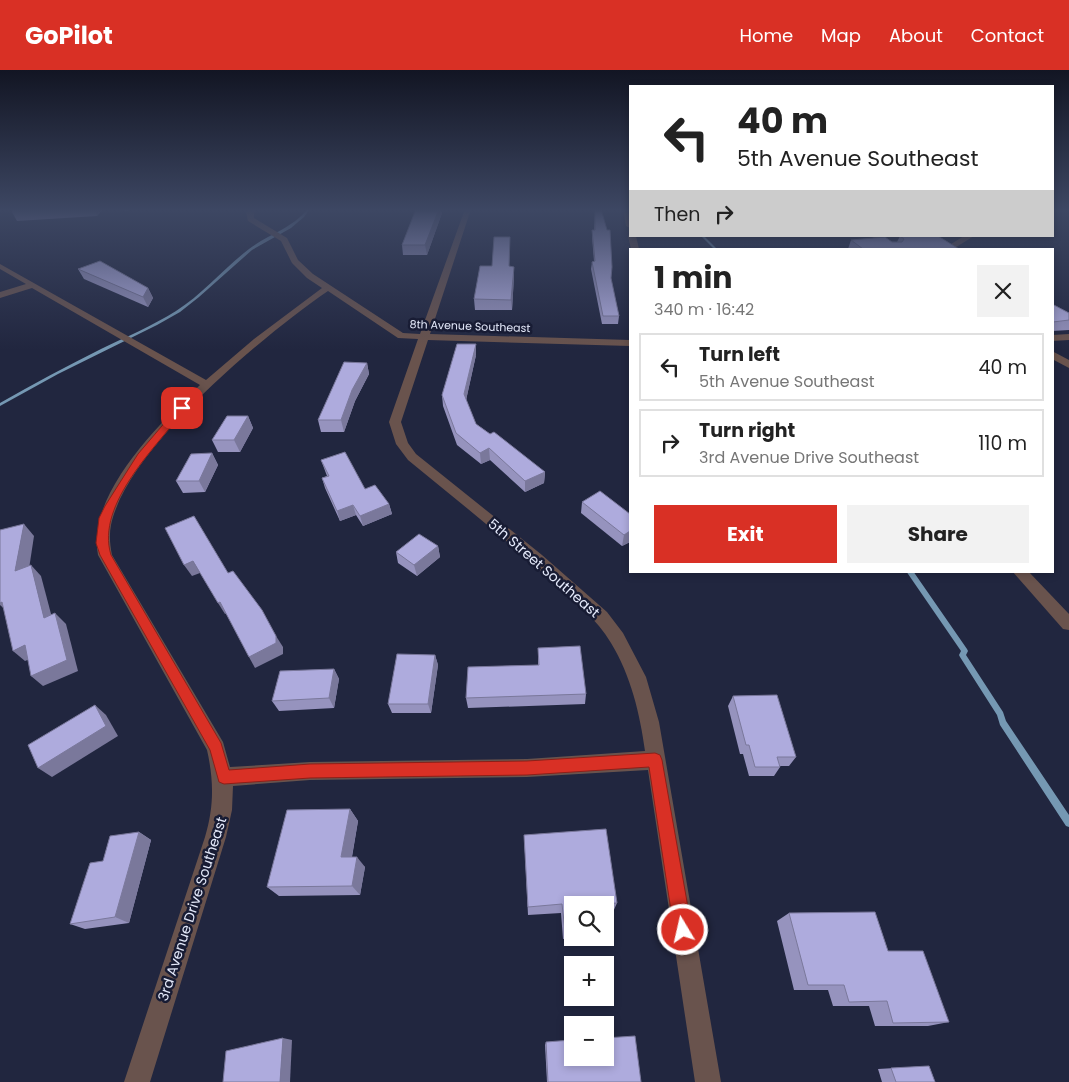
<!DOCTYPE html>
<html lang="en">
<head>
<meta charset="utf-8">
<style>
  body { margin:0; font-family:Poppins,sans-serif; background:#f2f2f2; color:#222; height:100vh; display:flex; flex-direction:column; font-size:19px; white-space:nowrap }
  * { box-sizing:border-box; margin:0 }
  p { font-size:16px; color:#767676 }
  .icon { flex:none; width:28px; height:28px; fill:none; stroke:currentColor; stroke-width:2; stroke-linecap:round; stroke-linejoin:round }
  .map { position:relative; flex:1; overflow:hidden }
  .panel { position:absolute; left:629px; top:178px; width:425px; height:325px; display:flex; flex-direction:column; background:#fff; border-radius:0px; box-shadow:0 2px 8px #0003 }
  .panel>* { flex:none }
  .top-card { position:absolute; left:629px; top:15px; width:425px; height:152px; border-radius:0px; box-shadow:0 2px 8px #0003; background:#fff; color:#222; overflow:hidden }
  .tools { position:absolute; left:564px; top:826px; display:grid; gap:10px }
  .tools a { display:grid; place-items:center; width:50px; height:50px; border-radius:0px; background:#fff; box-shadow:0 2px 8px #0003; font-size:25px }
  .pin { position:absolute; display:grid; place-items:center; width:42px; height:42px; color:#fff; margin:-21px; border-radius:10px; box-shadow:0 2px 8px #0006 }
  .me { position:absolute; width:55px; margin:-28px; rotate:351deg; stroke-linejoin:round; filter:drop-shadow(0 0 4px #0008) }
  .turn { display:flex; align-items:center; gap:18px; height:105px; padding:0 25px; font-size:22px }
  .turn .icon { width:65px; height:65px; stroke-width:2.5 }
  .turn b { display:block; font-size:35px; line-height:42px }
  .then { display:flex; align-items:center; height:48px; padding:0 25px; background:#0003; gap:10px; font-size:19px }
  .round { display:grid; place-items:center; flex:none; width:52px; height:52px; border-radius:0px; background:#f2f2f2 }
  .head { display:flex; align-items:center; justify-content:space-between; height:85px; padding:0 25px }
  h1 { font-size:30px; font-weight:700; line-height:38px }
  .cta { display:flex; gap:10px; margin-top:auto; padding:10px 25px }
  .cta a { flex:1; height:58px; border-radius:0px; background:#d93025; color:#fff; font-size:20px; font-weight:700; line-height:58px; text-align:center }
  .cta a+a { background:#f2f2f2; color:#222 }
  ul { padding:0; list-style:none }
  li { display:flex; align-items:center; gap:15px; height:68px; margin:0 10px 8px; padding:0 15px; border:2px solid #e0e0e0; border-radius:0px }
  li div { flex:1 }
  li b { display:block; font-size:19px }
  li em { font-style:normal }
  header { display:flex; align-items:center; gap:30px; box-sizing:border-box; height:70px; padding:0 25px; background:#d93025; color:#fff }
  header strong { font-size:24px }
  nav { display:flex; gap:28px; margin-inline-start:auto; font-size:18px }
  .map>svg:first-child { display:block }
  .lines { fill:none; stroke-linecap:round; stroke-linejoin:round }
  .stream { fill:#7598b3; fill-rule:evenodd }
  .street { fill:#69534d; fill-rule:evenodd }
  .wall { fill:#9693be }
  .shaded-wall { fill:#7a789b }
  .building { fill:#aeabdd; stroke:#7a789b }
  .route { fill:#d93025; stroke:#8d1f18 }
  .labels { text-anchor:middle; stroke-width:5; stroke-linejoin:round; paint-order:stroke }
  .far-street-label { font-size:11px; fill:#e4e9fa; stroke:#181c34 }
  .street-label { font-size:14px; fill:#e4e9fa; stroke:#181c34 }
</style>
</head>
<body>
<header>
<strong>GoPilot</strong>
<nav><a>Home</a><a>Map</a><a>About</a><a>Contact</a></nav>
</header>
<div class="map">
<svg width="1069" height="1012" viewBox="0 0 1069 1012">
  <rect width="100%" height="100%" fill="#21263f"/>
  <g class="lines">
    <g class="stream">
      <path d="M 308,139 L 310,139 L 304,147 L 291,158 L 252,180 L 199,227 L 180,242 L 157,255 L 58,304 L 0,336 L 0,333 C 33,314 67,296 101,279 C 126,267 152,256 176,241 C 203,224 223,199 249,179 C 269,164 291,159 308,139 Z"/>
      <path d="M 701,166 L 704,166 L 717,179 L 714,179 Z"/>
      <path d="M 906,501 L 913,501 L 967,579 L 968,581 L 966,585 L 1003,642 L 1006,651 L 1069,745 L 1069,757 L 1066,756 L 1000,655 L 997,645 L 960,587 L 959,585 L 961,581 Z"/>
    </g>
    <g class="street">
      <path d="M 250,139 L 257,139 L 254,143 L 254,148 L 287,168 L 298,190 L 313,204 L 403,263 L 420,264 L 465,139 L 471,139 L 430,264 L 630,270 L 630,276 L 428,270 L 401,352 L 408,373 L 416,384 L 542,485 L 607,542 L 623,563 L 646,607 L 659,652 L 721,1012 L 695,1012 L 648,700 L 527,707 L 310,710 L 233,716 L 232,740 L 226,767 L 150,1012 L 124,1012 L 205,767 C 214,737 214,711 207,680 L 98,485 C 86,425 160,353 200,315 L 32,218 L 0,228 L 0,222 L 26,214 L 0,199 L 0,194 L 206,310 L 254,269 L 322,218 L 307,208 L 292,193 L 281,171 L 248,151 L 246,142 ZM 328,221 L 398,268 L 418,269 L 389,352 L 396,374 L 408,390 C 457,430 507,470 554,513 C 574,531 597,549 611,573 C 631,606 640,644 645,681 L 527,689 L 310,692 L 230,697 L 223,672 L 112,485 C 110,475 109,465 111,455 C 127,378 264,265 328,221 Z"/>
      <path d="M 623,139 L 629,139 L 630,158 L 626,156 Z"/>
      <path d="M 630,164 L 630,166 L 636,166 L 639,179 L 631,179 L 628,166 Z"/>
      <path d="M 871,166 L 880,166 L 898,179 L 888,179 Z"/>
      <path d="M 964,166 L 974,166 L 953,179 L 943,179 Z"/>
      <path d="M 1069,264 L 1069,270 L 1052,271 L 1052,265 Z"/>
      <path d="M 1052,281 L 1069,290 L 1069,298 L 1052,289 Z"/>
      <path d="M 1012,501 L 1028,501 L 1069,544 L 1069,560 L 1063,559 Z"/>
    </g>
  </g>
  <g class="wall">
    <path d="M 15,139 L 103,139 L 97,146 L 17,151 L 12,142 Z"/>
    <path d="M 115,139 L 133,139 L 128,141 Z"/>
    <path d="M 416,139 L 441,139 L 442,143 L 427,185 L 403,185 L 402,175 Z"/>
    <path d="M 595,139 L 619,246 L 618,254 L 602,254 L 591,199 L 592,192 L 594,191 L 592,167 L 592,160 L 594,160 Z"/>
    <path d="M 900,166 L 938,166 L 959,179 L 848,179 L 851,170 L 897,172 Z"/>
    <path d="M 510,167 L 509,197 L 514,197 L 514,206 L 512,240 L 475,240 L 474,229 L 492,196 Z"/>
    <path d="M 78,199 L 148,218 L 153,228 L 148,237 L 84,209 Z"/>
    <path d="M 1052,234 L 1069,243 L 1069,260 L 1052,261 Z"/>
    <path d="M 476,285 L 466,330 L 476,354 L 490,364 L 545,402 L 544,413 L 525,422 L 490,390 L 481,394 L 457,375 L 443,336 L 442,325 Z"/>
    <path d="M 367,293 L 369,304 L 355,331 L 344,362 L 321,362 L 318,350 Z"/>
    <path d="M 248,346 L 253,358 L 240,382 L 218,382 L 212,370 Z"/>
    <path d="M 212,383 L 218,395 L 205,422 L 183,423 L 176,411 Z"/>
    <path d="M 321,390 L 365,419 L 389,434 L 392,444 L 363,456 L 356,445 L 340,451 L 325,418 L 322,408 L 327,406 Z"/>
    <path d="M 582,432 L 630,444 L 630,472 L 622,476 L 581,443 Z"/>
    <path d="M 438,476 L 440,487 L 417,506 L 398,493 L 396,482 Z"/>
    <path d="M 538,578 L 586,624 L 585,634 L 468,638 L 466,628 L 538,595 Z"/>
    <path d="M 435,585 L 438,595 L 431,643 L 392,643 L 388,634 Z"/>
    <path d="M 334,599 L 339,609 L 334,638 L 279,641 L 272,631 Z"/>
    <path d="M 733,626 L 796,687 L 789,696 L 780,696 L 780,697 L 774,706 L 749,706 L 743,684 L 740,684 L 728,636 Z"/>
    <path d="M 350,739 L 358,751 L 352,787 L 365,797 L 360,825 L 279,826 L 267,817 Z"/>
    <path d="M 139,762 L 151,770 L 129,853 L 85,859 L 70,854 L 103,791 Z"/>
    <path d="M 524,765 L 617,833 L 613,842 L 605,842 L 605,835 L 572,835 L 572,868 L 575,868 L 563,869 L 561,843 L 528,845 Z"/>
    <path d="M 789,843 L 888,881 L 949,952 L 928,956 L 875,956 L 869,936 L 833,936 L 828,920 L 794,920 L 777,851 Z"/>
    <path d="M 546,972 L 641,1012 L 547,1012 L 545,975 Z"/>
    <path d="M 929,996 L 935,1012 L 882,1012 L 878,999 Z"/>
  </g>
  <g class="shaded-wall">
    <path d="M 94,139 L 103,139 L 97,146 Z"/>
    <path d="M 439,139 L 441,139 L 442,143 L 427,185 L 425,175 Z"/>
    <path d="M 514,197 L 514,206 L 512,240 L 511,230 Z"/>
    <path d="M 148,218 L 153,228 L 148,237 L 143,227 Z"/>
    <path d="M 476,274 L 476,285 L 465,335 L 464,324 Z"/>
    <path d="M 367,293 L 369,304 L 355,331 L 344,362 L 341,350 L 352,320 Z"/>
    <path d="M 248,346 L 253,358 L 240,382 L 234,370 Z"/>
    <path d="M 489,378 L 490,390 L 481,394 L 480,383 Z"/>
    <path d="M 212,383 L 218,395 L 205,422 L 199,411 Z"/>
    <path d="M 545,402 L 544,413 L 525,422 L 525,411 Z"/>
    <path d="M 389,434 L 392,444 L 363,456 L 360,446 Z"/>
    <path d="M 353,435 L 356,445 L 340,451 L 337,441 Z"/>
    <path d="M 24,454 L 34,466 L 27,512 L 15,501 Z"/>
    <path d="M 630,461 L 630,472 L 622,476 L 624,465 Z"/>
    <path d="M 438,476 L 440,487 L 417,506 L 414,495 Z"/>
    <path d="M 193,491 L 200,503 L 192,506 L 184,495 Z"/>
    <path d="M 31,495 L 41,506 L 55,559 L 44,548 Z"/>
    <path d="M 2,532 L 11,545 L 0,535 L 0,533 Z"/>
    <path d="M 220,532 L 227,543 L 225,544 L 218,533 Z"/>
    <path d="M 55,543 L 66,554 L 78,601 L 43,616 L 31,606 Z"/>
    <path d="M 276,566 L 283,577 L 283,584 L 255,598 L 249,587 Z"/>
    <path d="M 25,575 L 37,586 L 25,591 L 13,581 Z"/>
    <path d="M 435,585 L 438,595 L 431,643 L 428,634 Z"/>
    <path d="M 334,599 L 339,609 L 334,638 L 329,628 Z"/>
    <path d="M 95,635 L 106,645 L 118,666 L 52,707 L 38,698 Z"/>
    <path d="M 350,739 L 358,751 L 350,797 L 341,787 Z"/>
    <path d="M 139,762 L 151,770 L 129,853 L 115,847 Z"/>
    <path d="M 357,787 L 365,797 L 360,825 L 352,816 Z"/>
    <path d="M 283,968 L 292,970 L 290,1012 L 280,1012 Z"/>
  </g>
  <g class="building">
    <path d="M 15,139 L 70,139 L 12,142 Z"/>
    <path d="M 416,139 L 439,139 L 425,175 L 402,175 Z"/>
    <path d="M 595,139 L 601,139 L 607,160 L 610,160 L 612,197 L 611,208 L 619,246 L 603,246 L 592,192 L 595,191 L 592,160 L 595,160 Z"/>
    <path d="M 900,166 L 938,166 L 959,179 L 863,179 L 851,170 L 885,167 L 892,172 L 902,172 L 904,169 Z"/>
    <path d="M 494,167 L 510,167 L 509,196 L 514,197 L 511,230 L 474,229 L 480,196 L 492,196 Z"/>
    <path d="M 100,191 L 148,218 L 143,227 L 78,199 Z"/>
    <path d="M 1052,234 L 1069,243 L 1069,250 L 1053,252 Z"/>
    <path d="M 457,274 L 476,274 L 464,324 L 476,354 L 490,364 L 494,362 L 545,402 L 525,411 L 489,378 L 480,383 L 456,363 L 442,325 Z"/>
    <path d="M 344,292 L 367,293 L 352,320 L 341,350 L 318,350 Z"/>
    <path d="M 227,346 L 248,346 L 234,370 L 212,370 Z"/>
    <path d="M 345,382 L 365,419 L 375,415 L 389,434 L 360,446 L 353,435 L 337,441 L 322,408 L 329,406 L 321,390 Z"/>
    <path d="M 212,383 L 199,411 L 176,411 L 191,384 Z"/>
    <path d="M 600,421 L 630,444 L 630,461 L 624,465 L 582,432 Z"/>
    <path d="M 194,446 L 228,503 L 233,501 L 262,540 L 276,566 L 276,573 L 249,587 L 220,532 L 218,533 L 193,491 L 184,495 L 165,458 Z"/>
    <path d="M 24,454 L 15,501 L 31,495 L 44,548 L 55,543 L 67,590 L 31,606 L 25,575 L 13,581 L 2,532 L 0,533 L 0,460 Z"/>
    <path d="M 419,464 L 438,476 L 414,495 L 396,482 Z"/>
    <path d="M 580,576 L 586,624 L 466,628 L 468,597 L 539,595 L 538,578 Z"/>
    <path d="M 397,584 L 435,585 L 428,634 L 388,634 Z"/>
    <path d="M 334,599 L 329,628 L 272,631 L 280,601 Z"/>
    <path d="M 777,625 L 796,687 L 777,687 L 780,697 L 755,697 L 749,675 L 746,675 L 733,626 Z"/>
    <path d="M 95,635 L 106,656 L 38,698 L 28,675 Z"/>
    <path d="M 350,739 L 341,787 L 357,787 L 352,816 L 267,817 L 287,740 Z"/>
    <path d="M 606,759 L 617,833 L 588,835 L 572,835 L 572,860 L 565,861 L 562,834 L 528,837 L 524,765 Z"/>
    <path d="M 139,762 L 115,847 L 70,854 L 90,793 L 103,791 L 110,766 Z"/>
    <path d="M 875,842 L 888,881 L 923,881 L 949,952 L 893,953 L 887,931 L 849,932 L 844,915 L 808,915 L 789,843 Z"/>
    <path d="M 635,966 L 641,1012 L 548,1012 L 546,972 L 572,970 L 572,988 L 605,988 L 605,968 Z"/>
    <path d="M 283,968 L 280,1012 L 223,1012 L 226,981 Z"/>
    <path d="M 929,996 L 935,1012 L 896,1012 L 891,998 Z"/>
  </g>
  <linearGradient id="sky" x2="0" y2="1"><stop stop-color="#121523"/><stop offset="0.5" stop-color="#3d4763"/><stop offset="1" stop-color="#3d4763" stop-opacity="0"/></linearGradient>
  <rect width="1069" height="280" fill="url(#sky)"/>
  <path class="route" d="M 179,336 L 186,338 C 158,375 95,434 111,485 L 221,673 L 229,700 L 310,694 L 527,691 L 655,683 L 660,685 L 662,690 L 692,860 L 689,866 L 683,869 L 677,866 L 674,860 L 649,697 L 527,705 L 310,708 L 224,714 L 219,712 L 210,680 L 100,485 L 96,473 L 99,448 L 105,436 L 138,384 Z"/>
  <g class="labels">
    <g class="far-street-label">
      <text transform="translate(470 256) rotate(2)" y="4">8th Avenue Southeast</text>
    </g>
    <g class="street-label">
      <text transform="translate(544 498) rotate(41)" y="5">5th Street Southeast</text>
      <text transform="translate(192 839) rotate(-72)" y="5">3rd Avenue Drive Southeast</text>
    </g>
  </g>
</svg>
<div class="tools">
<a><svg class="icon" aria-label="search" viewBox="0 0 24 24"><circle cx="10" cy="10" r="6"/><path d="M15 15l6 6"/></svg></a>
<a>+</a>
<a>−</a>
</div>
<div class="pin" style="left:182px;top:338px;background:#d93025"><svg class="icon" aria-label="arrive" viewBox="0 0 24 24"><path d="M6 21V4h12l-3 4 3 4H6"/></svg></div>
<svg class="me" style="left:683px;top:860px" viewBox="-20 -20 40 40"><circle r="17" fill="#d93025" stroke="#fff" stroke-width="3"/><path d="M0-11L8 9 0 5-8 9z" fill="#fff"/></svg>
<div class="top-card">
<div class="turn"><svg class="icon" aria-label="left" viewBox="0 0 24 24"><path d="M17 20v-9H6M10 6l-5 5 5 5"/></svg><div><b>40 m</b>5th Avenue Southeast</div></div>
<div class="then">Then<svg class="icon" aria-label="right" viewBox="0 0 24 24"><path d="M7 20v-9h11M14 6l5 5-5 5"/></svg></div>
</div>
<section class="panel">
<div class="head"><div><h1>1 min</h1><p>340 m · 16:42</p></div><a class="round"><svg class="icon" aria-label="close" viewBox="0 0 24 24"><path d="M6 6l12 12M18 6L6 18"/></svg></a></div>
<ul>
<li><svg class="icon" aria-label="left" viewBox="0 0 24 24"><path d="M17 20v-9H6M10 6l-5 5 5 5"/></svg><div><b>Turn left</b><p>5th Avenue Southeast</p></div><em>40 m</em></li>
<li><svg class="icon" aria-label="right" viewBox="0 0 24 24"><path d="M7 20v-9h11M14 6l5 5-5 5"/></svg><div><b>Turn right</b><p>3rd Avenue Drive Southeast</p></div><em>110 m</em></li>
</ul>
<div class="cta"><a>Exit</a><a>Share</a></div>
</section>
</div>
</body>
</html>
